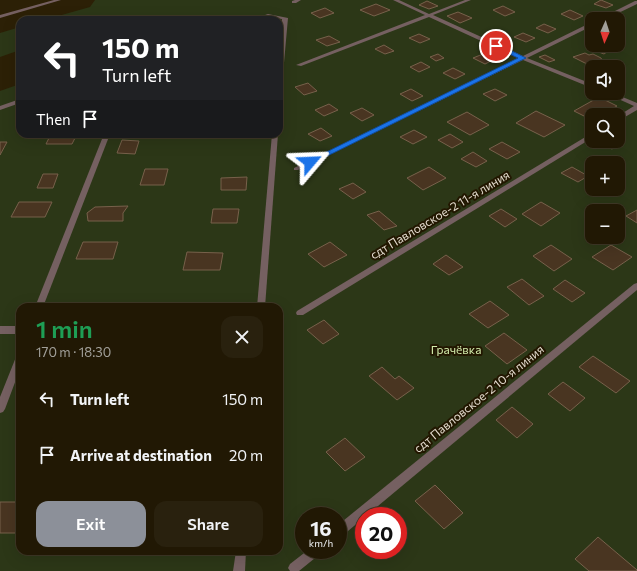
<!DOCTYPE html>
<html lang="en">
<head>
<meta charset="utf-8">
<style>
  body { margin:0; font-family:Commissioner,sans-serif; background:#29210e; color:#f1f3f6; height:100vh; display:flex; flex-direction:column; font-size:15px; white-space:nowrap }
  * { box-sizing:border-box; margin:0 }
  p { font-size:13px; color:#a2a09a }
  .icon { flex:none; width:22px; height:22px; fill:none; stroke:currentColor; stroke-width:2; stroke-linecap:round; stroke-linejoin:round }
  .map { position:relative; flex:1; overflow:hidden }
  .sheet { position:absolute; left:16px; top:303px; width:267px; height:252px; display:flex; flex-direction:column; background:#211804; border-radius:12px; box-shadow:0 4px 16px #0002,0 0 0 1px #3e3726 }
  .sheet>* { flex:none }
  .hud { position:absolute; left:16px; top:16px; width:267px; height:122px; border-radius:12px; box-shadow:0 4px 16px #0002,0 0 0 1px #3e3726; background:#202124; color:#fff; overflow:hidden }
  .needle { width:26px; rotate:183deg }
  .tools { position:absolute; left:585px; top:12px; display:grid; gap:8px }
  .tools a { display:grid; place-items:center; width:40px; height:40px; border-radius:8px; background:#211804; box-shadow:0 4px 16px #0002,0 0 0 1px #3e3726; font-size:20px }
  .speed { position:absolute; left:295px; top:507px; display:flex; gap:8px; font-size:20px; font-weight:700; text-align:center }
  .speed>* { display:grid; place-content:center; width:52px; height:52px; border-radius:50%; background:#211804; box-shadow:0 4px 16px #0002,0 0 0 1px #3e3726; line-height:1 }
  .speed small { font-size:10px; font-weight:400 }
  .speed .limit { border:6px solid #d22; background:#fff; color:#111 }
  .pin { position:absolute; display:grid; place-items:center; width:34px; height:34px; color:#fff; margin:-17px; border:2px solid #fff; border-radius:50%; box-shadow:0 1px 4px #0007 }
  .me { position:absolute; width:44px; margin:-22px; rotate:64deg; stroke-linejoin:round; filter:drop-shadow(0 0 3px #0008) }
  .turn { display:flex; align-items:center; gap:14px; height:84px; padding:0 20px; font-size:18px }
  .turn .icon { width:52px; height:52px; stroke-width:2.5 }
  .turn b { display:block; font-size:28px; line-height:34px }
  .then { display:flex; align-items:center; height:38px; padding:0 20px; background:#0003; gap:8px; font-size:15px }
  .round { display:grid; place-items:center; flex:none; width:42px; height:42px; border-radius:12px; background:#29210e }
  .headline { display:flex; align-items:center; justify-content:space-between; height:68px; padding:0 20px }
  h1 { font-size:24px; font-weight:600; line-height:30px; color:#1e9e55 }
  .button { display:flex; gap:8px; margin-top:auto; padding:8px 20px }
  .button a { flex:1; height:46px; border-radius:12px; background:#8c9099; color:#fff; font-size:16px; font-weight:600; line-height:46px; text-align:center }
  .button a+a { background:#29210e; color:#f1f3f6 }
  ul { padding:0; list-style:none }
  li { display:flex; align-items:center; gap:12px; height:56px; padding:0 20px }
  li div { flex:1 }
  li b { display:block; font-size:15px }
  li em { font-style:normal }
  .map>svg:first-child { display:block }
  .green { fill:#2c3717; fill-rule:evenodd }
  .building { fill:#493521; stroke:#77614b }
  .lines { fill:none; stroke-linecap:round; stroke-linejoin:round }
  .lane { fill:#756061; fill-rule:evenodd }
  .street { fill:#756061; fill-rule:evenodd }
  .route { fill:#1a73e8; stroke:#114b97 }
  .labels { text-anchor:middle; stroke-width:4; stroke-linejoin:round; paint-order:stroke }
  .street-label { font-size:12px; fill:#e4dcce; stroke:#221700 }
  .park-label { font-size:12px; fill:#d3ecab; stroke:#221700 }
</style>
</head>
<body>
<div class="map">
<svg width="637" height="571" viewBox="0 0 637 571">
  <rect width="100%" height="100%" fill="#2c2006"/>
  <g class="green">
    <path d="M 95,0 L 637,0 L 637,571 L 0,571 L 0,91 L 20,84 L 20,134 L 279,134 L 279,20 L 44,20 L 90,7 ZM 592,19 L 618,19 L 618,45 L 592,45 ZM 592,67 L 618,67 L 618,93 L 592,93 ZM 592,115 L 618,115 L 618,141 L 592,141 ZM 592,163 L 618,163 L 618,189 L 592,189 ZM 592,211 L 618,211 L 618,237 L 592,237 ZM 20,307 L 279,307 L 279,551 L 20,551 ZM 304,516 L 338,516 L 338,550 L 304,550 ZM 364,516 L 398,516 L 398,550 L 364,550 Z"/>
    <path d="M 20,27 L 20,50 L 0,57 L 0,33 Z"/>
  </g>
  <g class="building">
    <path d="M 601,0 L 613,5 L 606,8 L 594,4 Z"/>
    <path d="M 427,1 L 438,6 L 429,9 L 419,5 Z"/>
    <path d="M 376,4 L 390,10 L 374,16 L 360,10 Z"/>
    <path d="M 503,6 L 515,12 L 505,16 L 493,10 Z"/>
    <path d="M 325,8 L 334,13 L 320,18 L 311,13 Z"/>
    <path d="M 570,10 L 583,16 L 574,20 L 561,14 Z"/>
    <path d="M 458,12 L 472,18 L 460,23 L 447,16 Z"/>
    <path d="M 544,24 L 556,29 L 548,33 L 536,28 Z"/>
    <path d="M 523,33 L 535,38 L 526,42 L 514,37 Z"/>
    <path d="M 419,34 L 430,39 L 420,43 L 409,38 Z"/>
    <path d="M 329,36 L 340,42 L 327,46 L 316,40 Z"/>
    <path d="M 384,45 L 394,51 L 385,54 L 375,49 Z"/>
    <path d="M 598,45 L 611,45 L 615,46 L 604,54 L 591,49 Z"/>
    <path d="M 585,53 L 589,55 L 593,54 L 601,58 L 603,62 L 591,66 L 573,57 Z"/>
    <path d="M 438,54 L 444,58 L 436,61 L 430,57 Z"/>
    <path d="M 483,54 L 495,59 L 485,64 L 473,58 Z"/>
    <path d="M 545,55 L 555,60 L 549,62 L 539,57 Z"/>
    <path d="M 421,62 L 430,67 L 419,72 L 410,67 Z"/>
    <path d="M 453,68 L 465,74 L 455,79 L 443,73 Z"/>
    <path d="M 308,83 L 317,91 L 304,95 L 295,87 Z"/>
    <path d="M 411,89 L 423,96 L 412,101 L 400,94 Z"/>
    <path d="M 495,89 L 507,95 L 495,101 L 483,94 Z"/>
    <path d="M 599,97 L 617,106 L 608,111 L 603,109 L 588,118 L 574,111 Z"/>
    <path d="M 329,104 L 338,110 L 324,116 L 315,110 Z"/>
    <path d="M 362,108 L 374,115 L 362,121 L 350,113 Z"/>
    <path d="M 536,111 L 565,125 L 544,137 L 516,123 Z"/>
    <path d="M 467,112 L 489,125 L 470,135 L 447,122 Z"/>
    <path d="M 321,128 L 332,136 L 320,141 L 308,134 Z"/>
    <path d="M 414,130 L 427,137 L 413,144 L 400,137 Z"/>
    <path d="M 51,134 L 77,134 L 72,144 L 46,144 Z"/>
    <path d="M 450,134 L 463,142 L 452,148 L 438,140 Z"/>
    <path d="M 122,140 L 139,141 L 135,154 L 117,153 Z"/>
    <path d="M 596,141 L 617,141 L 621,143 L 612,149 Z"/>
    <path d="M 0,142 L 7,142 L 0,155 Z"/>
    <path d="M 502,142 L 520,152 L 507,159 L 489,149 Z"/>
    <path d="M 473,152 L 487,161 L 476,167 L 461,159 Z"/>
    <path d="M 429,167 L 446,178 L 423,190 L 407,178 Z"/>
    <path d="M 572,167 L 588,176 L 578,182 L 561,173 Z"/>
    <path d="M 145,169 L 168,169 L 164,185 L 140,185 Z"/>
    <path d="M 43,174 L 58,174 L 53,188 L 37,188 Z"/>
    <path d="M 247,177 L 246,190 L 221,190 L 221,178 Z"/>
    <path d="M 353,183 L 366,192 L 353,199 L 339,189 Z"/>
    <path d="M 19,202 L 52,202 L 45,217 L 11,217 Z"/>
    <path d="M 541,202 L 560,213 L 541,226 L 522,214 Z"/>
    <path d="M 128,206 L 123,213 L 123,221 L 88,221 L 87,213 L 95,207 Z"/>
    <path d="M 213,209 L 239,209 L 237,223 L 211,223 Z"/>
    <path d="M 501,209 L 517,219 L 505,227 L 489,216 Z"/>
    <path d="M 637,210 L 637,223 L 626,216 Z"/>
    <path d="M 379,211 L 397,226 L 384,230 L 367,215 Z"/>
    <path d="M 83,242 L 118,242 L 113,259 L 76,259 Z"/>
    <path d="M 330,242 L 347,255 L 324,267 L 308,254 Z"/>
    <path d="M 551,245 L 572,259 L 554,271 L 533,256 Z"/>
    <path d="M 611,245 L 632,257 L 613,270 L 592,257 Z"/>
    <path d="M 187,252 L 223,253 L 220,270 L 183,270 Z"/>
    <path d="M 446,255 L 463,267 L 449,275 L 433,264 Z"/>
    <path d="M 522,279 L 544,296 L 529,305 L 507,287 Z"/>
    <path d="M 565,280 L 585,293 L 572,302 L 553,289 Z"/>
    <path d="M 490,301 L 509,315 L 488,328 L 469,314 Z"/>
    <path d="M 324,320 L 339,334 L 323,344 L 307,330 Z"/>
    <path d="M 504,333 L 527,350 L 507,364 L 485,346 Z"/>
    <path d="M 593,356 L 630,381 L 616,393 L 579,367 Z"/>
    <path d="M 382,367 L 395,379 L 399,376 L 414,388 L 397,400 L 369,376 Z"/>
    <path d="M 563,382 L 585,398 L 570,411 L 548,394 Z"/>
    <path d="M 512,407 L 533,424 L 517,438 L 496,420 Z"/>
    <path d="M 345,438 L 365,457 L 345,471 L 326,452 Z"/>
    <path d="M 435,485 L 463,513 L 444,529 L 415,501 Z"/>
    <rect x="0" y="502" width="20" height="31"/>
    <path d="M 598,537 L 637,570 L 637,571 L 589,571 L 575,559 Z"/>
  </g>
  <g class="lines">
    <g class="lane">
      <path d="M 54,0 L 61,0 L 0,18 L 0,15 Z"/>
      <path d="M 295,0 L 301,0 L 296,3 L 292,3 L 292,1 Z"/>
      <path d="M 393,0 L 399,0 L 429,14 L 465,0 L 471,0 L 433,15 L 523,56 L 592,22 L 592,26 L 527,58 L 592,84 L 592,88 L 523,60 L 298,170 L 294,170 L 294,168 L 518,58 L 429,17 L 301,66 L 296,65 L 425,15 Z"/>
      <path d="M 635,1 L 637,1 L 637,4 L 606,19 L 599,19 Z"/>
      <path d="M 268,14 L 288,18 L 282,85 L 279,87 L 279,55 L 282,19 L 268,17 L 258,20 L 250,20 Z"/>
      <path d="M 605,93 L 613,93 L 637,103 L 637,110 L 618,121 L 618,116 L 634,106 Z"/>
      <path d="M 20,99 L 20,103 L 0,110 L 0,106 Z"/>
      <path d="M 592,133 L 592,138 L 303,315 L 297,315 L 296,313 L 297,311 Z"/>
      <path d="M 104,134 L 110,134 L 43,307 L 35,307 Z"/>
      <path d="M 272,134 L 278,134 L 265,307 L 257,307 Z"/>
      <path d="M 637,283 L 637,290 L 342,536 L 338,537 L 338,525 L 634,284 Z"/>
      <path d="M 20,354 L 20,369 L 5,409 L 3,412 L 0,413 L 0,397 L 16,357 L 17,355 Z"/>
      <path d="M 308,550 L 321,550 L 320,554 L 299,571 L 290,571 L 288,568 L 290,564 Z"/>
      <path d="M 236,551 L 246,551 L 245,571 L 233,571 Z"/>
    </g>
    <rect class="street" x="0" y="326" width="20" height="8"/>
  </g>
  <path class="route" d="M 494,44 L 498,44 L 526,58 L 313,163 L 310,164 L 306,162 L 518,58 L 494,47 Z"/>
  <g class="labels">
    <g class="street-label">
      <text transform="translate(440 215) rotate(-31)" y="4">сдт Павловское-2 11-я линия</text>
      <text transform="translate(479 399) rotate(-39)" y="4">сдт Павловское-2 10-я линия</text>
    </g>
    <g class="park-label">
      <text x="456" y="354">Грачёвка</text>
    </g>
  </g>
</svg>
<div class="tools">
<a><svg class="needle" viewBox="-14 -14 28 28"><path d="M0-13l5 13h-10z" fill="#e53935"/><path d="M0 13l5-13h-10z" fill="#a2a09a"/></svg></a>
<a><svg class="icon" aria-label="sound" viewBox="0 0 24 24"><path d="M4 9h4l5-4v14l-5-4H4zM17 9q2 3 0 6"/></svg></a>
<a><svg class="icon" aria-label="search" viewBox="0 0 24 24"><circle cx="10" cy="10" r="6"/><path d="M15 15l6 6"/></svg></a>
<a>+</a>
<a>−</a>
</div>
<div class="speed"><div>16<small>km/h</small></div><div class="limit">20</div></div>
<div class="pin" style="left:496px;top:46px;background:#d93025"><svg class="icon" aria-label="arrive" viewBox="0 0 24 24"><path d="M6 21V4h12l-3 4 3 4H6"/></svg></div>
<svg class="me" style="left:310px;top:162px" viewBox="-20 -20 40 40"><path d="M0-17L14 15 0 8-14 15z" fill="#1a73e8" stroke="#fff" stroke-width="4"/></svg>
<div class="hud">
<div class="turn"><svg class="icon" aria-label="left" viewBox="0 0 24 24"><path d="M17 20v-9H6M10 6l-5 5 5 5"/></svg><div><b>150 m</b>Turn left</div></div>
<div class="then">Then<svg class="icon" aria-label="arrive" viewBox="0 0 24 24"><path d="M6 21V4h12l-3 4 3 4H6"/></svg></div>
</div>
<section class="sheet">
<div class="headline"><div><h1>1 min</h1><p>170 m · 18:30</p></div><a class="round"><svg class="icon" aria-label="close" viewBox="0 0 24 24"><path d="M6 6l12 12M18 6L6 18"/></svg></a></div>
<ul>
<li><svg class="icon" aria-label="left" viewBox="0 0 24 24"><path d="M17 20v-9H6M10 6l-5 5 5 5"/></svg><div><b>Turn left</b></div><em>150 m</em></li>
<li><svg class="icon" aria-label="arrive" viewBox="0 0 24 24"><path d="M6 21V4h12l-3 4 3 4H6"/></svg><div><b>Arrive at destination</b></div><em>20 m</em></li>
</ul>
<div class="button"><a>Exit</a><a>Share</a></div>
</section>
</div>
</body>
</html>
